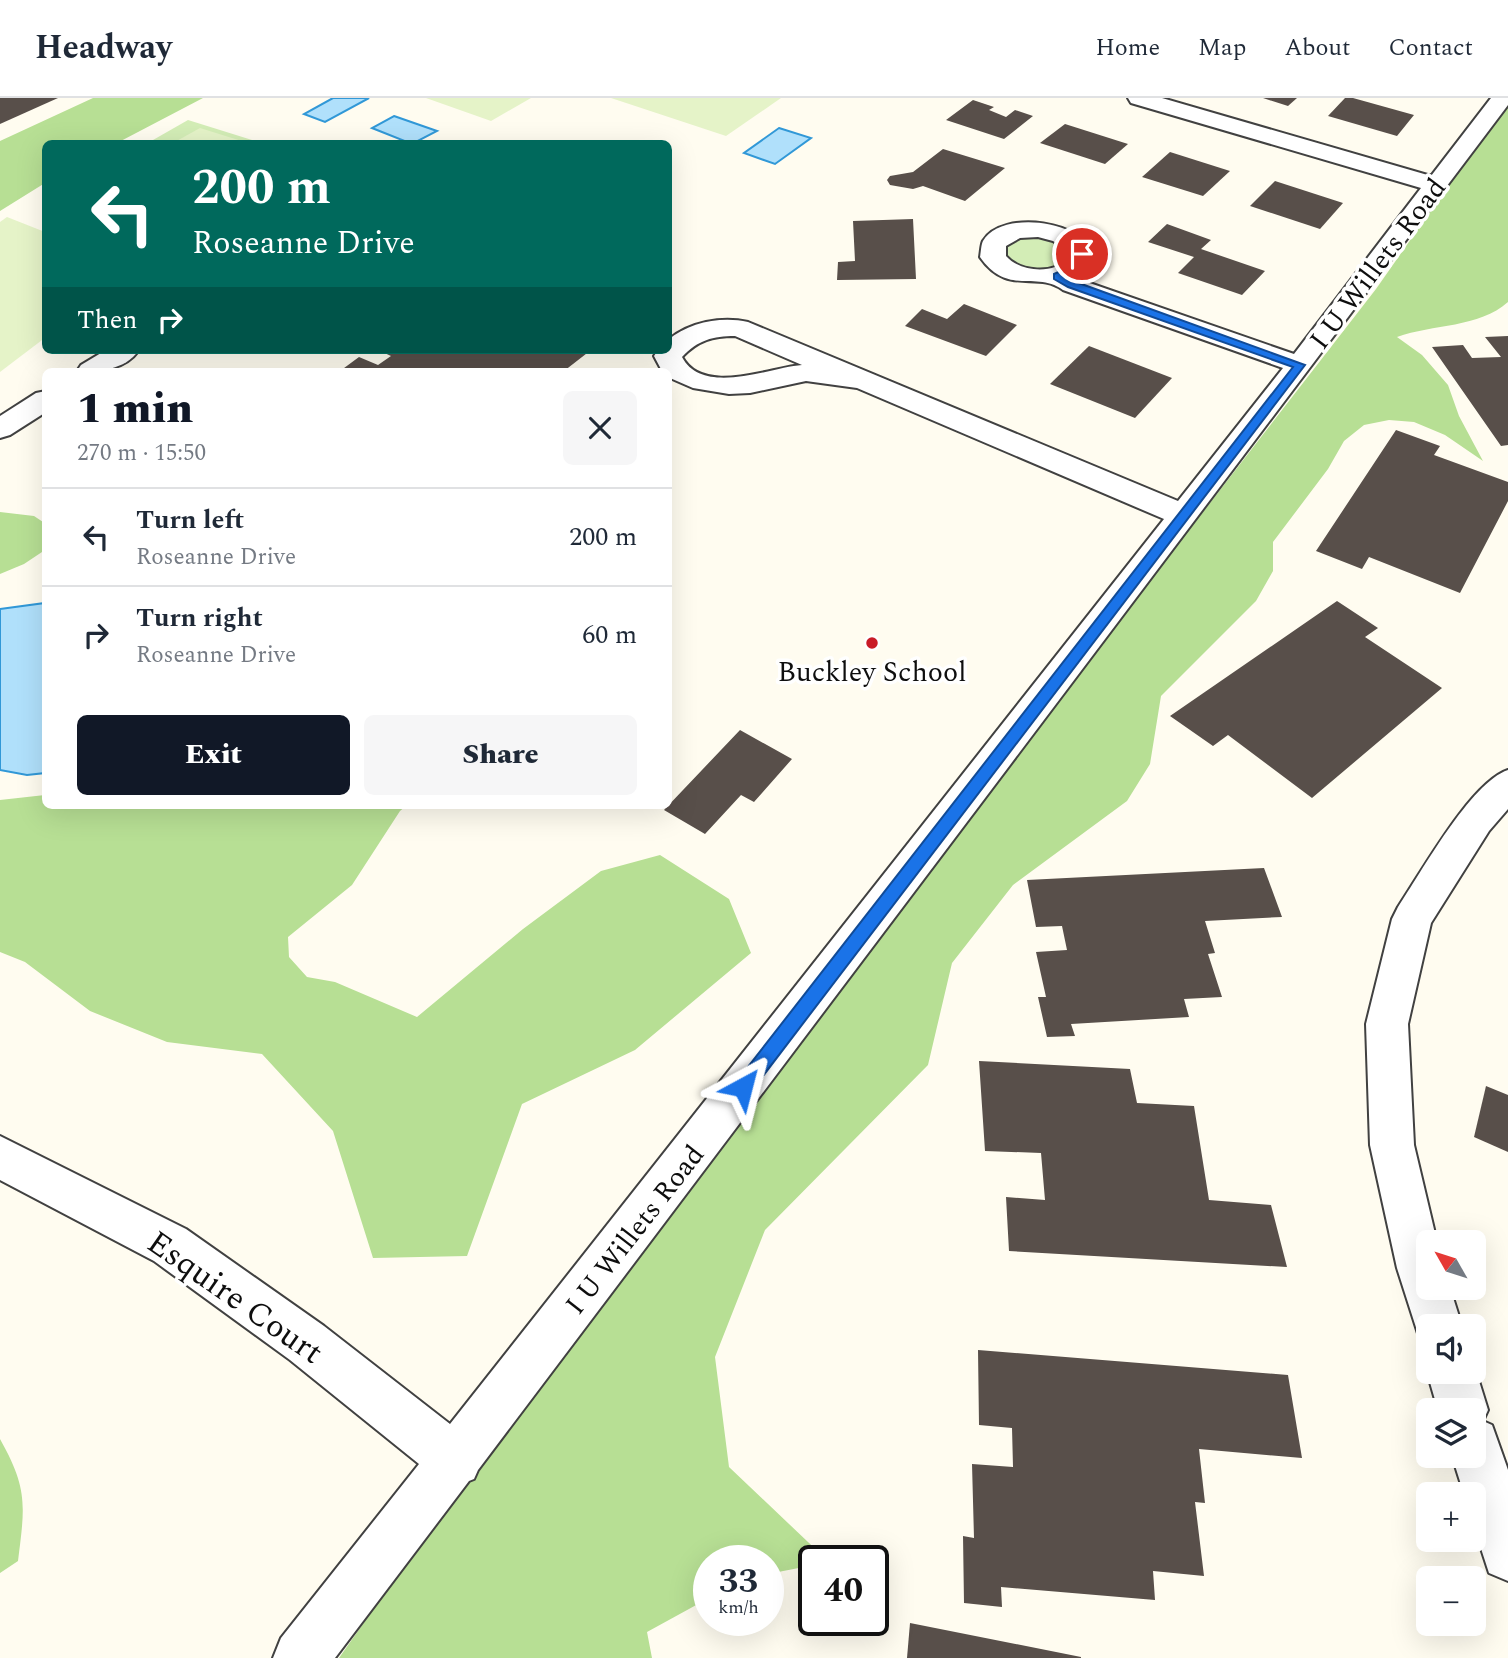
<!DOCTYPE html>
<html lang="en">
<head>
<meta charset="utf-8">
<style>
  body { margin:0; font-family:Spectral,serif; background:#f6f6f7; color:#1f2937; height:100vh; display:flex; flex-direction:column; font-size:26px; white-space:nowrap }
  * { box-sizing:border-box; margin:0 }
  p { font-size:23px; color:#747a83 }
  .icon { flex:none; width:38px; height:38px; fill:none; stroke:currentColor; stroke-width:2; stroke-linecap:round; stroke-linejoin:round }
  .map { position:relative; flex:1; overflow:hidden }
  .details { position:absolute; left:42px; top:270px; width:630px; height:441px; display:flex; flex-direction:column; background:#fff; border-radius:10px; box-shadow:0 7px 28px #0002 }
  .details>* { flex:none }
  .top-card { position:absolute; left:42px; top:42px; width:630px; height:214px; border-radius:10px; box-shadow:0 7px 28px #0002; background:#00695c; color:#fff; overflow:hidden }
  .needle { width:46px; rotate:309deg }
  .fabs { position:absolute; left:1416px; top:1132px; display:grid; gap:14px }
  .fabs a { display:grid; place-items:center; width:70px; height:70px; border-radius:10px; background:#fff; box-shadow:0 7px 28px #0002; font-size:35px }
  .speed { position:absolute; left:693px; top:1447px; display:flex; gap:14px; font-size:35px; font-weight:700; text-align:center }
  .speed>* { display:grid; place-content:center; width:91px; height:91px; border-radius:50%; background:#fff; box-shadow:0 7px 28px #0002; line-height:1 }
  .speed small { font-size:18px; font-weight:400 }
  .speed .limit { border:4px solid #111; border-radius:10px; background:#fff; color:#111 }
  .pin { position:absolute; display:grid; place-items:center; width:60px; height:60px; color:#fff; margin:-30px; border:4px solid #fff; border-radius:50%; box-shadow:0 2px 7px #0007 }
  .me { position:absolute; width:77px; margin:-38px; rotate:38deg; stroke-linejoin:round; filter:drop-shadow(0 0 5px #0008) }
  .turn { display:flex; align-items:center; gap:24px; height:147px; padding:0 35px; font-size:32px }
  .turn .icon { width:91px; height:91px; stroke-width:2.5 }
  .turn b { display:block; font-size:49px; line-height:60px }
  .then { display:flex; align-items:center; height:66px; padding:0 35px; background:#0003; gap:14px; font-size:26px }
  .round { display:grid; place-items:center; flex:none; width:74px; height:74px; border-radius:10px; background:#f6f6f7 }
  .head { display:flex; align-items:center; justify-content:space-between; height:119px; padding:0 35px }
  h1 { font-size:42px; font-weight:800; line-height:52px; color:#111827 }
  .button { display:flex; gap:14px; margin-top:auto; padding:14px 35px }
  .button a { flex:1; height:80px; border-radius:10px; background:#111827; color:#fff; font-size:28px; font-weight:800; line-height:80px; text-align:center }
  .button a+a { background:#f6f6f7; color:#1f2937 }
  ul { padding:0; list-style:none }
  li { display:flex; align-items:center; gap:21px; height:98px; padding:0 35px; border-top:2px solid #e0e1e3 }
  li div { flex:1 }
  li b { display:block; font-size:26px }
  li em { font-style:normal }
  header { display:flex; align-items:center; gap:42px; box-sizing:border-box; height:98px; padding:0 35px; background:#fff; border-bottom:2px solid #e0e1e3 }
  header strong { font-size:33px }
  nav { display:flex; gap:38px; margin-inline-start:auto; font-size:24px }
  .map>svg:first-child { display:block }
  .green { fill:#d3edb6 }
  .forest { fill:#b7df94 }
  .pitch { fill:#e5f3c8 }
  .water { fill:#b0e0fb; stroke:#3198d7; stroke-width:2 }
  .building { fill:#584f4a }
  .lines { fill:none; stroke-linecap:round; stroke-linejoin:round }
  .minor-casing { stroke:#414141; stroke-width:4 }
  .minor { fill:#fff; fill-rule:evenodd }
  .route { fill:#1a73e8; stroke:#114b97; stroke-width:2 }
  .poi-dot { fill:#c91b27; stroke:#fff; stroke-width:2.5 }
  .labels { text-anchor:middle; stroke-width:7; stroke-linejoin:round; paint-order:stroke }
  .street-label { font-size:28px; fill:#0e0e0e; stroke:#fff }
  .poi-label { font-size:28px; fill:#0e0e0e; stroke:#fff }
  .near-street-label { font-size:33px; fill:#0e0e0e; stroke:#fff }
</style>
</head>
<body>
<header>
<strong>Headway</strong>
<nav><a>Home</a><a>Map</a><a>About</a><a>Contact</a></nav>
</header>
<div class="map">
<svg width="1508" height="1560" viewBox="0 0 1508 1560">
  <rect width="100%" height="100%" fill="#fffcf0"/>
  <g class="green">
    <path d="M 188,22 L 262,45 L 146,46 Z"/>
    <path d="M 1051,134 L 1080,166 L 1022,177 L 995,145 Z"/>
  </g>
  <g class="forest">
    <path d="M 93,0 L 203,0 L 117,45 L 46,46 L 45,85 L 0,113 L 0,43 Z"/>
    <path d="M 1508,9 L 1508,204 C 1479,230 1433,226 1397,239 L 1422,257 L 1448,287 L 1459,318 L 1483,363 L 1445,337 L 1414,324 L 1389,322 L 1364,327 L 1344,343 L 1328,371 L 1273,444 L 1273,473 L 1256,503 L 1161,598 L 1150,666 L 1127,703 L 1013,787 L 952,865 L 928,967 L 765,1132 L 715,1259 L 729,1369 L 828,1463 L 814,1463 L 814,1467 L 768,1476 L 768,1463 L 709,1463 L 709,1500 L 647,1534 L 652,1560 L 339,1560 L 436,1422 L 890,817 L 1376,191 L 1474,51 Z"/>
    <path d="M 0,414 L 34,418 L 46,426 L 45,452 L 24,466 L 0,476 Z"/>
    <path d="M 45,697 L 46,707 L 407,707 L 400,713 L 352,787 L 288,839 L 289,859 L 307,879 L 335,884 L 417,919 L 523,831 L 601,773 L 660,757 L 729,801 L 751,855 L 635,952 L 522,1006 L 467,1158 L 373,1160 L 333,1033 L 262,956 L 167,944 L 90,913 L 25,864 L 0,854 L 0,702 Z"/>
    <path d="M 0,1341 C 28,1391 25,1407 18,1463 L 0,1475 Z"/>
  </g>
  <g class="pitch">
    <path d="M 426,0 L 531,0 L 491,23 Z"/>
    <path d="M 611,0 L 781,0 L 726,38 Z"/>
    <path d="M 200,30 L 248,45 L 173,45 Z"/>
    <path d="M 7,119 L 45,134 L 46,239 L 0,274 L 0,124 Z"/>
  </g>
  <g class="water">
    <path d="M 333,0 L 369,0 L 325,24 L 304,16 Z"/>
    <path d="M 394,18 L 437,33 L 412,46 L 372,30 Z"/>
    <path d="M 779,30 L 811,40 L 775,66 L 744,55 Z"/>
    <path d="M 45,505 L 45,675 L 27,677 L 0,672 L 0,511 Z"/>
  </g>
  <g class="building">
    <path d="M 0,0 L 58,0 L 0,26 Z"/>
    <path d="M 1263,0 L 1297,0 L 1288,8 Z"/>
    <path d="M 1345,0 L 1353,0 L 1414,17 L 1397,38 L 1328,18 Z"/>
    <path d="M 973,2 L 994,9 L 989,12 L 1006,19 L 1015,12 L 1033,18 L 1004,41 L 946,22 Z"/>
    <path d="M 1065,26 L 1128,46 L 1105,66 L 1040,45 Z"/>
    <path d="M 943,51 L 1005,70 L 965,103 L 923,88 L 913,91 L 890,87 L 887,82 L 890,78 L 913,74 Z"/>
    <path d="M 1170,54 L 1230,73 L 1203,98 L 1142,79 Z"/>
    <path d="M 1275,83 L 1343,105 L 1320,131 L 1250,108 Z"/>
    <path d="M 913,121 L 916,181 L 837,182 L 838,164 L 855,163 L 853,123 Z"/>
    <path d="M 1167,126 L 1211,142 L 1201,151 L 1265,173 L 1242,197 L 1178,175 L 1194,159 L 1148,144 Z"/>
    <path d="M 964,206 L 1017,227 L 986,258 L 905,228 L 922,211 L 947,221 Z"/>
    <path d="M 1508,238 L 1508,347 L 1501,348 L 1432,249 L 1463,247 L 1472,260 L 1501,259 L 1485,239 Z"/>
    <path d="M 1089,248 L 1172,280 L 1135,320 L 1050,286 Z"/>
    <path d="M 378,252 L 591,252 L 564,273 L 340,273 L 359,259 L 378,267 L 391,258 Z"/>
    <path d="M 1396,332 L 1440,348 L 1434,357 L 1508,384 L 1508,403 L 1460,495 L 1369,459 L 1362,471 L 1316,453 Z"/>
    <path d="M 1337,503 L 1378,530 L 1365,539 L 1442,590 L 1312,700 L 1228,637 L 1213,648 L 1170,618 Z"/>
    <path d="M 740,632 L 792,661 L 754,704 L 741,697 L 705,736 L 664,712 Z"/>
    <path d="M 1264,770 L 1282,819 L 1205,823 L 1215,855 L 1208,856 L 1222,899 L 1184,901 L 1189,919 L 1071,926 L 1075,938 L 1047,939 L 1038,899 L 1046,899 L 1036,854 L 1067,852 L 1062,828 L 1036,829 L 1027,782 Z"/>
    <path d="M 979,963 L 1130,971 L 1137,1005 L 1194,1008 L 1209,1102 L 1271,1107 L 1287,1169 L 1009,1153 L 1006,1099 L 1045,1102 L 1041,1055 L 985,1053 Z"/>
    <path d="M 1486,988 L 1508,997 L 1508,1054 L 1474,1039 Z"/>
    <path d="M 978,1252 L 1288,1277 L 1302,1360 L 1199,1351 L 1205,1405 L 1195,1404 L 1204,1478 L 1153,1473 L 1155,1502 L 1001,1489 L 1002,1509 L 964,1505 L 963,1438 L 974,1440 L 972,1366 L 1013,1369 L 1012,1330 L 979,1327 Z"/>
    <path d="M 910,1525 L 1081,1559 L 1081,1560 L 907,1560 Z"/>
  </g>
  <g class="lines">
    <defs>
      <g id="minor">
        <path d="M 1128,0 L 1162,0 L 1431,78 L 1491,0 L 1508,0 L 1508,7 L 478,1372 L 474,1381 L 469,1383 L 335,1560 L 273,1560 L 281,1540 L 419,1366 L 290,1262 L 154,1163 L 0,1082 L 0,1038 L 186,1131 L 324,1228 L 450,1326 L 1164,421 L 857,290 L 806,283 L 750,295 L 729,296 L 693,290 L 670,280 L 668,273 L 662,273 L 654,258 L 658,252 L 668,252 L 668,242 C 689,224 722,218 748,224 L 1178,403 L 1283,270 L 1063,192 C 1036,172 1008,199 980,159 C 981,154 981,147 983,143 C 1001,111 1089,122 1094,161 L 1078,179 L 1081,182 L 1294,256 L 1421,90 L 1131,5 ZM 1038,139 L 1053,143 L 1068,154 L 1068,160 C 1054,177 1020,174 1006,158 L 1006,148 L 1020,140 ZM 735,238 L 802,267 C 771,269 703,299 682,259 C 698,242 713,238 735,238 Z"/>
        <path d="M 106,252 L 139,252 C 124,273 100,273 77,273 L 81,267 Z"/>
        <path d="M 46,293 L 46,314 L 10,337 L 0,340 L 0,318 L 36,295 Z"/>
        <path d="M 1508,672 L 1508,711 L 1489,733 L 1431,825 L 1408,926 L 1414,1047 L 1437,1144 L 1428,1144 L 1428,1190 L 1450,1190 L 1462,1228 L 1428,1228 L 1428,1248 L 1421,1245 L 1397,1170 L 1370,1047 L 1366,926 L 1392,821 L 1398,809 C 1421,775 1471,684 1508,672 Z"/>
        <path d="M 1474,1267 L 1488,1312 L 1483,1323 L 1492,1327 L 1508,1372 L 1508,1483 L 1489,1475 L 1474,1429 L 1474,1396 L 1464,1396 L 1452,1358 L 1474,1358 L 1474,1312 L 1438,1312 L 1427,1274 L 1474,1274 Z"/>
      </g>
    </defs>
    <use href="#minor" class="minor-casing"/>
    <use href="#minor" class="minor"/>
  </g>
  <path class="route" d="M 1082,153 L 1087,156 L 1081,170 L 1066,179 L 1076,184 L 1305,267 L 750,995 L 743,997 L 737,995 L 735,989 L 737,983 L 1293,269 L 1068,189 L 1054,181 L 1054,176 L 1072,168 L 1076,156 Z"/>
  <circle class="poi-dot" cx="872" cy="545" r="7"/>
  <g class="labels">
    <g class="street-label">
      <text transform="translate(1377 165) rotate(-53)" y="10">I U Willets Road</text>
      <text transform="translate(634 1131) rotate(-52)" y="10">I U Willets Road</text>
    </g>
    <g class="poi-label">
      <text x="872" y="583">Buckley School</text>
    </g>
    <g class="near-street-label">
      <text transform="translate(236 1198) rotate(35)" y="12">Esquire Court</text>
    </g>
  </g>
</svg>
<div class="fabs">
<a><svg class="needle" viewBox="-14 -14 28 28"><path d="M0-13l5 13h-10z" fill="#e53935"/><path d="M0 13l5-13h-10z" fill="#747a83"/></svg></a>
<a><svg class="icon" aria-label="sound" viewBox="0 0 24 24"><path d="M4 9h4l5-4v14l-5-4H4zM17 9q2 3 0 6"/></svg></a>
<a><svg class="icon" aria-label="layers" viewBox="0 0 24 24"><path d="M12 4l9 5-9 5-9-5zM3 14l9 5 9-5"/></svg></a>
<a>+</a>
<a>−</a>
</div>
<div class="speed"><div>33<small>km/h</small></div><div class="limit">40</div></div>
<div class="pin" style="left:1082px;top:156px;background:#d93025"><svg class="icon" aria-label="arrive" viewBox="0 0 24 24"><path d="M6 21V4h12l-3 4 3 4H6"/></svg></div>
<svg class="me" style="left:743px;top:989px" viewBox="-20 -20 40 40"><path d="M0-17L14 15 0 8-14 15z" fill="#1a73e8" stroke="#fff" stroke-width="4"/></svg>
<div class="top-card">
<div class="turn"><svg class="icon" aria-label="left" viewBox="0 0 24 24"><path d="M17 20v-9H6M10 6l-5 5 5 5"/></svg><div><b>200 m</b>Roseanne Drive</div></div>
<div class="then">Then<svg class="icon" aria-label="right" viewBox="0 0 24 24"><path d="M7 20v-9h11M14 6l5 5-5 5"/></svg></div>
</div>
<section class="details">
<div class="head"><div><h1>1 min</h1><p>270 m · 15:50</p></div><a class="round"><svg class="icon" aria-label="close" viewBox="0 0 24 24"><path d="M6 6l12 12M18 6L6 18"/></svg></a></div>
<ul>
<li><svg class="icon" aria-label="left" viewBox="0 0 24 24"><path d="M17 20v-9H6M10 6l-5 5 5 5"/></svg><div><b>Turn left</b><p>Roseanne Drive</p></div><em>200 m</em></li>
<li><svg class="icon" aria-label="right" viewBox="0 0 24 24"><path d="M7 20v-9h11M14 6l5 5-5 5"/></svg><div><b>Turn right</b><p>Roseanne Drive</p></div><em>60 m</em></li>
</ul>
<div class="button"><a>Exit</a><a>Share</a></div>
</section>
</div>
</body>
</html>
